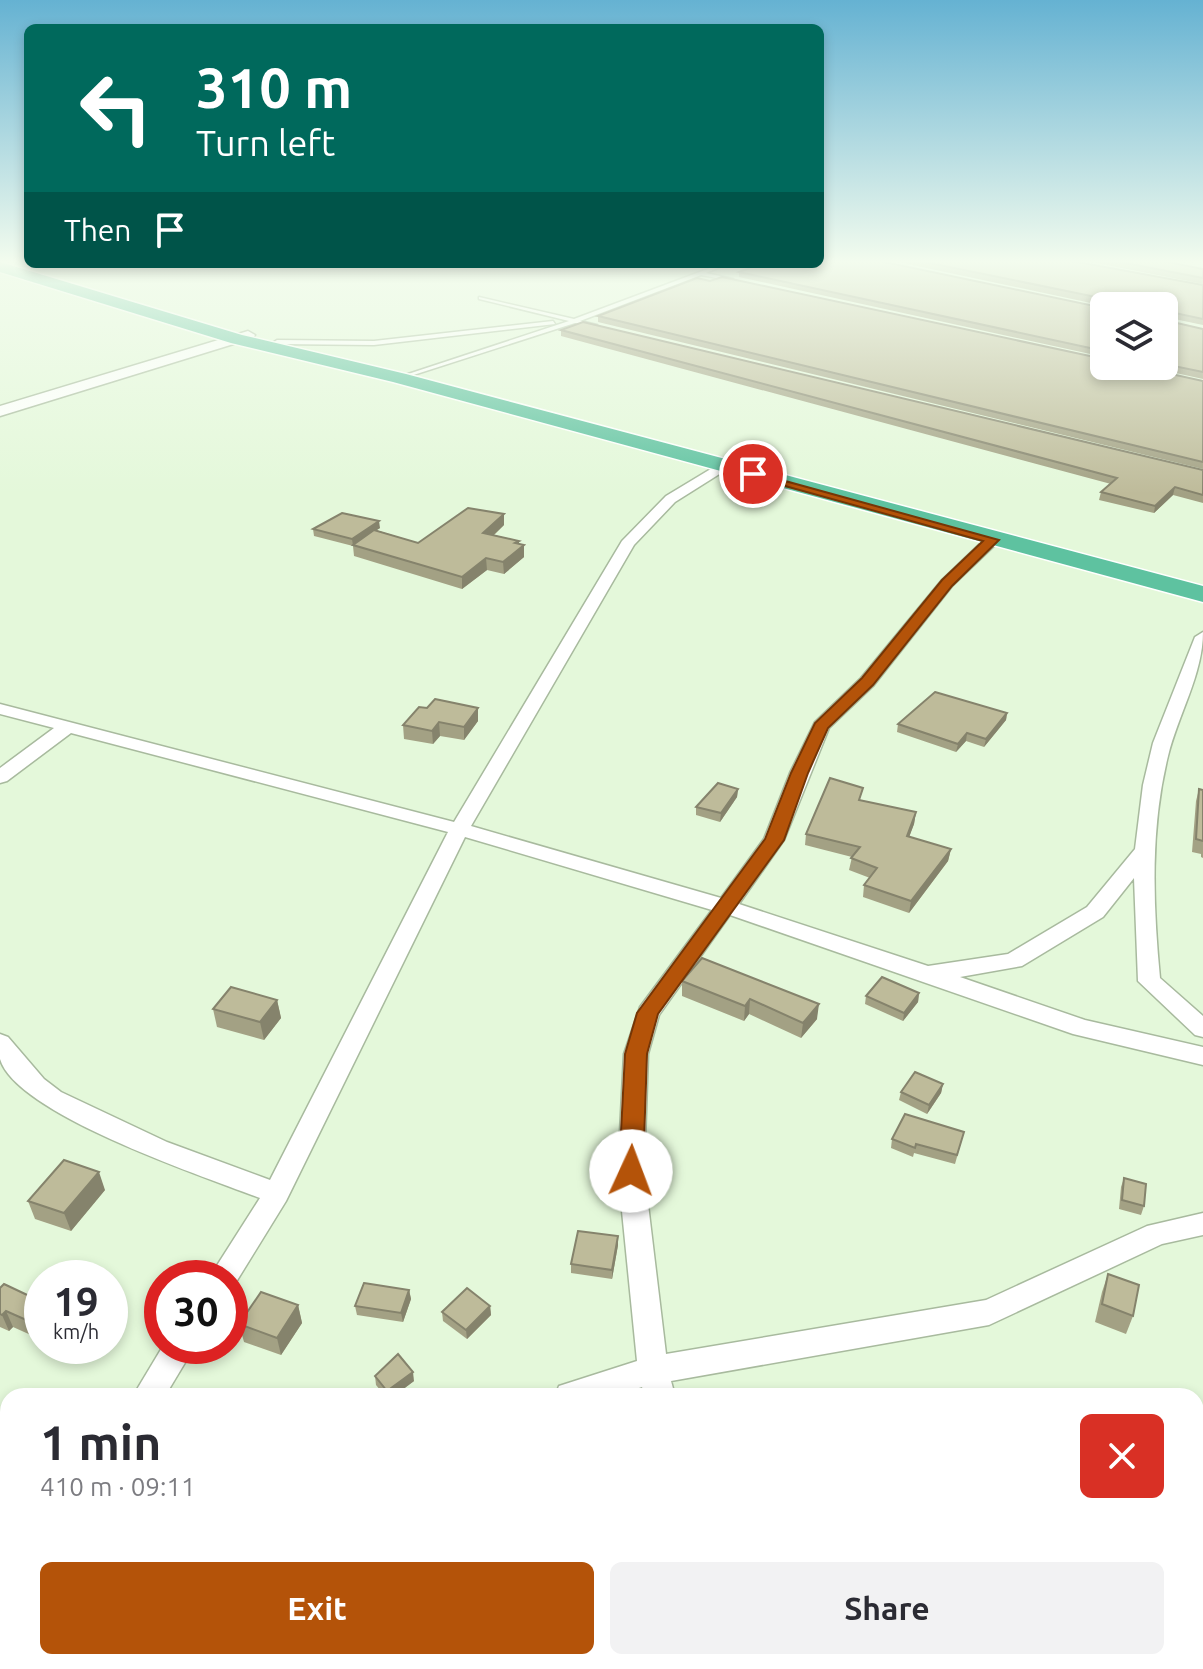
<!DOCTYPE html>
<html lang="en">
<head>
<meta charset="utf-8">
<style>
  body { margin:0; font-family:Ubuntu,sans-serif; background:#f2f2f3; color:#2b2b33; height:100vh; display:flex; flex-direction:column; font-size:30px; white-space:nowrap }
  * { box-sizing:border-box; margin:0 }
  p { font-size:26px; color:#7c7c81 }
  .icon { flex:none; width:44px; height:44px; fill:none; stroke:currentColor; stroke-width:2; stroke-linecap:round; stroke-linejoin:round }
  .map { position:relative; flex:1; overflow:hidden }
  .panel { position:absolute; left:0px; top:1388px; width:1204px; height:282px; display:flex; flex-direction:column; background:#fff; border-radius:24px 24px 0 0; box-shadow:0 4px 12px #0003 }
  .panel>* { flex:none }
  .guide { position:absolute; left:24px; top:24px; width:800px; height:244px; border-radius:12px; box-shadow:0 4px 12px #0003; background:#00695c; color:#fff; overflow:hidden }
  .controls { position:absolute; left:1090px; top:292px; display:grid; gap:16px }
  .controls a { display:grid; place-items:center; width:88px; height:88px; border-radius:12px; background:#fff; box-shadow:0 4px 12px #0003; font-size:40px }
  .speed { position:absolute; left:24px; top:1260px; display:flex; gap:16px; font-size:40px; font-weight:700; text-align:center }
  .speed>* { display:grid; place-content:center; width:104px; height:104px; border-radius:50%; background:#fff; box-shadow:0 4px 12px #0003; line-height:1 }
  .speed small { font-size:20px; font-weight:400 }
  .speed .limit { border:12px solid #d22; background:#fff; color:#111 }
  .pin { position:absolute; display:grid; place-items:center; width:68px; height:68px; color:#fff; margin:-34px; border:4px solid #fff; border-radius:50%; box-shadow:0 2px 8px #0007 }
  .me { position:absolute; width:88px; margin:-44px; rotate:2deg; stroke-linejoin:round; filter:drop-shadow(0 0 6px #0008) }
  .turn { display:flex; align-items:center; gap:28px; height:168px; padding:0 40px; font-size:36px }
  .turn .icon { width:104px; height:104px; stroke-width:2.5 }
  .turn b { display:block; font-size:56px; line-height:68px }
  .then { display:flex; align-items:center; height:76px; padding:0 40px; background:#0003; gap:16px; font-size:30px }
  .round { display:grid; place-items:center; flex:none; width:84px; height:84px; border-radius:12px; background:#f2f2f3 }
  .headline { display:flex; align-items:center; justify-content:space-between; height:136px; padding:0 40px }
  h1 { font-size:48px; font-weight:600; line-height:60px }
  .action { display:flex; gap:16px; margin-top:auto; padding:16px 40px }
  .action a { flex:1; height:92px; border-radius:12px; background:#b45309; color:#fff; font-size:32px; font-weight:600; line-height:92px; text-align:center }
  .action a+a { background:#f2f2f3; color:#2b2b33 }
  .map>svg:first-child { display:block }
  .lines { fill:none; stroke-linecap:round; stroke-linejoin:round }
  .service-casing { stroke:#a8ba9e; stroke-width:3 }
  .minor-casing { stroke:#a8ba9e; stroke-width:3 }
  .tertiary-casing { stroke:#a8ba9e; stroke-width:3 }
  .trunk-casing { stroke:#fff; stroke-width:3 }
  .service { fill:#fff; fill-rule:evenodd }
  .minor { fill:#fff; fill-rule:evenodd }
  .tertiary { fill:#fff; fill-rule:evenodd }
  .trunk { fill:#5ec2a0; fill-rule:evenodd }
  .wall { fill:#a3a184 }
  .shaded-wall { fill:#85836c }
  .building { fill:#bebb9a; stroke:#85836c; stroke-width:2 }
  .route { fill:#b45309; stroke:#753606; stroke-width:2 }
</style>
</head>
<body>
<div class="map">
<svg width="1203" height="1669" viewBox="0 0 1203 1669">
  <rect width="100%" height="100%" fill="#e4f8da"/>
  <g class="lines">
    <defs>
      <g id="service">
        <path d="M 721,264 L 727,264 L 706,273 L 733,279 L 733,281 L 701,275 L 580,321 L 597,325 L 597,327 L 575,323 L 401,379 L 396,378 L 569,321 L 479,299 L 479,297 L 574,319 Z"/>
        <path d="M 553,321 L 555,324 L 374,345 L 277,344 L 274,342 L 277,340 L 374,341 Z"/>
      </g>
      <g id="minor">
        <path d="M 724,461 L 731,465 L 729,468 L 675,502 L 634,545 L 471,826 L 721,898 L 764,839 L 790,773 L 815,722 L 861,678 L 942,580 L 987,537 L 997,537 L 997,543 L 952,586 L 873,686 L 829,728 L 784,840 L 739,904 L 928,966 L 1008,954 L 1087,907 L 1135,849 L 1143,785 L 1153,743 L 1195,637 L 1203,632 C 1203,674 1178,715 1168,756 C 1150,829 1153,904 1160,978 L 1203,1016 L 1203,1037 L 1195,1035 L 1138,981 L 1134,878 L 1103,917 L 1022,966 L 960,977 L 1085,1020 L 1203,1047 L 1203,1065 L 1073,1034 L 730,915 L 659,1015 L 648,1054 L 644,1171 L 666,1354 L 986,1300 L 1147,1226 L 1203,1213 L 1203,1235 L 1162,1244 L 989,1325 L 671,1381 L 675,1396 L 645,1396 L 642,1387 L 614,1396 L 555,1396 L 559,1386 L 637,1361 L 618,1171 L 624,1054 L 640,1007 L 712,910 L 465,837 L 286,1201 L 233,1287 L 230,1288 L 230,1278 L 209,1278 L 260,1198 C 205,1177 16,1114 0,1059 C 0,1052 0,1041 0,1034 L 8,1037 L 44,1079 L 61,1092 L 167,1142 L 270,1180 L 448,832 L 71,733 L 7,781 L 0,783 L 0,768 L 54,728 L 0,714 L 0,704 L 454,822 L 622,541 L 666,496 Z"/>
        <path d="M 163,1346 L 195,1346 L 165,1396 L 133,1396 Z"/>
        <path d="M 8,1597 L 8,1640 L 0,1643 L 0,1600 Z"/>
        <path d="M 709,1662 L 745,1662 L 747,1669 L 711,1669 Z"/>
      </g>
      <path id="tertiary" d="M 248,331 L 255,335 L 253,338 L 0,416 L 0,406 Z"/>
      <path id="trunk" d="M 0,262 L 242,335 L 406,374 L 1203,586 L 1203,602 L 393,382 L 231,343 L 0,272 Z"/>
    </defs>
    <use href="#service" class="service-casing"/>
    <use href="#minor" class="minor-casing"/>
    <use href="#tertiary" class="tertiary-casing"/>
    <use href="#trunk" class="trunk-casing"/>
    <use href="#service" class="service"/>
    <use href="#minor" class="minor"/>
    <use href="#tertiary" class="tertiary"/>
    <use href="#trunk" class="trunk"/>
  </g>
  <g class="wall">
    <path d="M 889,260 L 1067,260 L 1203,285 L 1203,325 L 1165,317 L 1164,306 L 1105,306 Z"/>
    <path d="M 1081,260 L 1158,260 L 1203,269 L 1203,284 Z"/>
    <path d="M 739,272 L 1104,308 L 1104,357 L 739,277 Z"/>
    <path d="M 598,316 L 1203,381 L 1203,469 L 598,322 Z"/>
    <path d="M 1164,320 L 1203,329 L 1203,379 L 1144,366 L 1164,366 Z"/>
    <path d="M 561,330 L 1203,470 L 1203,503 L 1173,495 L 1154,513 L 1099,500 L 1101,492 L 1111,484 L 561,336 Z"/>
    <path d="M 504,525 L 494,535 L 519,541 L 519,544 L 524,557 L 504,574 L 487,570 L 462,589 L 354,556 L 353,546 L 314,536 L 313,529 L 380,528 L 376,530 L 418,543 Z"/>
    <path d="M 427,708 L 478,708 L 478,721 L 464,740 L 440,736 L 433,744 L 404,739 L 403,725 Z"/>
    <path d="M 1007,713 L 1006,720 L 984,747 L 966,741 L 956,752 L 897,732 L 898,724 Z"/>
    <path d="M 738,789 L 737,797 L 720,822 L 696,815 L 696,807 Z"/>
    <path d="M 1199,789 L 1203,790 L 1203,858 L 1201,857 L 1201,854 L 1192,852 L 1196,801 Z"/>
    <path d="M 916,812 L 914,824 L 909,837 L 951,849 L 948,861 L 909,913 L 863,897 L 864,885 L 870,878 L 849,870 L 852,857 L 805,845 L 806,834 Z"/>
    <path d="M 702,958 L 817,1019 L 801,1038 L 749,1014 L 744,1021 L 682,996 L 682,981 Z"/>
    <path d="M 919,993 L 918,1002 L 903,1021 L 865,1004 L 866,996 Z"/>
    <path d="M 277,1000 L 281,1018 L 264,1040 L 217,1027 L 213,1009 Z"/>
    <path d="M 943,1084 L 941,1093 L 927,1114 L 899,1100 L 901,1092 Z"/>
    <path d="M 964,1132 L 955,1164 L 914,1153 L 913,1157 L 891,1148 L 892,1139 Z"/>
    <path d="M 1124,1178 L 1144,1206 L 1141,1215 L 1119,1209 L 1121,1187 Z"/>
    <path d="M 105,1190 L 71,1231 L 35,1219 L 28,1201 Z"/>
    <path d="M 618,1245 L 612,1279 L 571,1273 L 571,1264 Z"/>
    <path d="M 1108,1274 L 1133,1316 L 1126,1334 L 1095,1322 L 1102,1292 Z"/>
    <path d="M 0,1288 L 42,1302 L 42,1340 L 13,1327 L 9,1331 L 0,1327 Z"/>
    <path d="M 409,1290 L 411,1299 L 403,1322 L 357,1315 L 355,1306 Z"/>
    <path d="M 298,1305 L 302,1323 L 281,1355 L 244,1342 L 239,1324 Z"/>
    <path d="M 490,1306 L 491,1315 L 467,1339 L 443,1321 L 442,1312 Z"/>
    <path d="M 55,1346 L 91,1346 L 81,1358 Z"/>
    <path d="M 375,1376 L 414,1381 L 394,1396 L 385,1396 L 376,1385 Z"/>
    <path d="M 1196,1421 L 1203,1422 L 1203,1488 L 1196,1486 Z"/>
  </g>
  <g class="shaded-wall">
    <path d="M 1175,487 L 1173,495 L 1154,513 L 1155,506 Z"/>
    <path d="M 504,514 L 504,525 L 484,544 L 483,533 Z"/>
    <path d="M 379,521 L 380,528 L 353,546 L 352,539 Z"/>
    <path d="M 519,541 L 519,549 L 524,545 L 524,557 L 504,574 L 503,562 Z"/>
    <path d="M 486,558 L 487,570 L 462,589 L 462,577 Z"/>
    <path d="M 478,708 L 478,721 L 464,740 L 464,727 Z"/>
    <path d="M 1007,713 L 1006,720 L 984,747 L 986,739 Z"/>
    <path d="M 439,722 L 440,736 L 433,744 L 432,731 Z"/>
    <path d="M 967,733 L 966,741 L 956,752 L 958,744 Z"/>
    <path d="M 738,789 L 737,797 L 720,822 L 721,813 Z"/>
    <path d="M 916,812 L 914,824 L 905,848 L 907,836 Z"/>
    <path d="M 951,849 L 948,861 L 909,913 L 911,901 Z"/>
    <path d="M 919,993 L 918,1002 L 903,1021 L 904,1013 Z"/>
    <path d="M 750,999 L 749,1014 L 744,1021 L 745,1006 Z"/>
    <path d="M 277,1000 L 281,1018 L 264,1040 L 260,1022 Z"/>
    <path d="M 819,1004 L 817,1019 L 801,1038 L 803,1023 Z"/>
    <path d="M 943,1084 L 941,1093 L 927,1114 L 929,1105 Z"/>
    <path d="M 99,1172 L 105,1190 L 71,1231 L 64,1213 Z"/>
    <path d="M 618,1236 L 618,1245 L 612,1279 L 612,1270 Z"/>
    <path d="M 409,1290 L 411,1299 L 403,1322 L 401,1313 Z"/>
    <path d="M 298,1305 L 302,1323 L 281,1355 L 277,1338 Z"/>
    <path d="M 110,1306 L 114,1318 L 110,1323 Z"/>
    <path d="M 490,1306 L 491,1315 L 467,1339 L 466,1330 Z"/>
    <path d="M 6,1311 L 13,1327 L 9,1331 L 2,1315 Z"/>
    <path d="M 76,1346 L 91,1346 L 81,1358 Z"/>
    <path d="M 413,1372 L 414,1381 L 394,1396 L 388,1396 L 387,1391 Z"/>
  </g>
  <g class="building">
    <path d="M 820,260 L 875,260 L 1104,308 L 1104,351 L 739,272 L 761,264 L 820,264 Z"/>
    <path d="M 915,260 L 1067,260 L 1203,285 L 1203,319 L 1166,311 L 1164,313 L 1164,306 L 1107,306 L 1106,299 Z"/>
    <path d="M 1110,260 L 1158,260 L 1203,269 L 1203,278 Z"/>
    <path d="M 722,277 L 1104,359 L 1104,366 L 1135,366 L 1203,381 L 1203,462 L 598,316 L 697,278 L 710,281 Z"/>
    <path d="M 1164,320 L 1203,329 L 1203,372 L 1164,364 Z"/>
    <path d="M 583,322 L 1203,470 L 1203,495 L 1175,487 L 1155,506 L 1101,492 L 1117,478 L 561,330 Z"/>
    <path d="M 468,508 L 504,514 L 483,533 L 519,541 L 515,543 L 524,545 L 503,562 L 486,558 L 462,577 L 353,545 L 374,530 L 418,543 Z"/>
    <path d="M 342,513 L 379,521 L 352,539 L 313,529 Z"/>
    <path d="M 935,692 L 1007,713 L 986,739 L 967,733 L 958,744 L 898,724 Z"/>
    <path d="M 435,699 L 478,708 L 464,727 L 439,722 L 432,731 L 403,725 L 419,707 L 427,708 Z"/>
    <path d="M 830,778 L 863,788 L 859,800 L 916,812 L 907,836 L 951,849 L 911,901 L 864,885 L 877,868 L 851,858 L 860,847 L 806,834 Z"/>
    <path d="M 718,783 L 738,789 L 721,813 L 696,807 Z"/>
    <path d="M 1199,789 L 1203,790 L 1203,841 L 1196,839 Z"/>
    <path d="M 702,958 L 819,1004 L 803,1023 L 750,999 L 745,1006 L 682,981 Z"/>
    <path d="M 882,977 L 919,993 L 904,1013 L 866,996 Z"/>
    <path d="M 231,987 L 277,1000 L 260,1022 L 213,1009 Z"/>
    <path d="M 915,1072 L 943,1084 L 929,1105 L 901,1092 Z"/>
    <path d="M 905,1114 L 964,1132 L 957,1155 L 916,1144 L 915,1148 L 892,1139 Z"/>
    <path d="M 64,1160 L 99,1172 L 64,1213 L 28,1201 Z"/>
    <path d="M 1124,1178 L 1146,1184 L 1144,1206 L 1122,1200 Z"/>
    <path d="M 578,1231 L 618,1236 L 612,1270 L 571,1264 Z"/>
    <path d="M 1108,1274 L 1139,1285 L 1133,1316 L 1102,1304 Z"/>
    <path d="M 364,1283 L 409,1290 L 401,1313 L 355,1306 Z"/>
    <path d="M 4,1284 L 42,1302 L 42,1327 L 6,1311 L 2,1315 L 0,1314 L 0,1288 Z"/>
    <path d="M 467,1288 L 490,1306 L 466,1330 L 442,1312 Z"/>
    <path d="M 261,1292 L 298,1305 L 277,1338 L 239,1324 Z"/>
    <path d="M 398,1354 L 413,1372 L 387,1391 L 375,1376 Z"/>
    <path d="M 1196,1421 L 1203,1422 L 1203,1469 L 1198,1468 L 1196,1455 Z"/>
    <path d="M 294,1662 L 336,1662 L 343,1669 L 288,1669 Z"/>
  </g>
  <linearGradient id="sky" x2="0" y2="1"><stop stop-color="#65b2d2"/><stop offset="0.53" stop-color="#f3fcee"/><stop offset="1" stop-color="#f3fcee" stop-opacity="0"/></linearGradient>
  <rect width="1203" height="494" fill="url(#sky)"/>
  <path class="route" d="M 749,471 L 999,540 L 952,586 L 873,685 L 828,728 L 808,773 L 784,840 L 658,1014 L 647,1054 L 643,1171 L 639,1178 L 631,1181 L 623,1178 L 619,1171 L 625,1054 L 637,1013 L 765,839 L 791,773 L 815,723 L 862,678 L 942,580 L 983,541 L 749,476 Z"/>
</svg>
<div class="controls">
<a><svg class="icon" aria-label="layers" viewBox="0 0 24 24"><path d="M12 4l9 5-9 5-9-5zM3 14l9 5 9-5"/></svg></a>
</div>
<div class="speed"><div>19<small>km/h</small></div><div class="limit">30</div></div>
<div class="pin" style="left:753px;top:474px;background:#d93025"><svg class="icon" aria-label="arrive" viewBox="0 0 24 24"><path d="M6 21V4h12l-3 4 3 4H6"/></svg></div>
<svg class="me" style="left:631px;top:1171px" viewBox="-20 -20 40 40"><circle r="19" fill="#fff"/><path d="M0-13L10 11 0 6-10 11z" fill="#b45309"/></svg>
<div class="guide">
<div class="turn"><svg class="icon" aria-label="left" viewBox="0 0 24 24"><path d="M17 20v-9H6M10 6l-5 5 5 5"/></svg><div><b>310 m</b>Turn left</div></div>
<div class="then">Then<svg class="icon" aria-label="arrive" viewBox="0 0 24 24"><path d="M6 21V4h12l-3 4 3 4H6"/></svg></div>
</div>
<section class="panel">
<div class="headline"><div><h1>1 min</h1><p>410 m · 09:11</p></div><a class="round" style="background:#d93025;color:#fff"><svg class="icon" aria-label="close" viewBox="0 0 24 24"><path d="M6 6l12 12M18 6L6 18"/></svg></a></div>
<div class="action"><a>Exit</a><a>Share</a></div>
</section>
</div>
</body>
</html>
